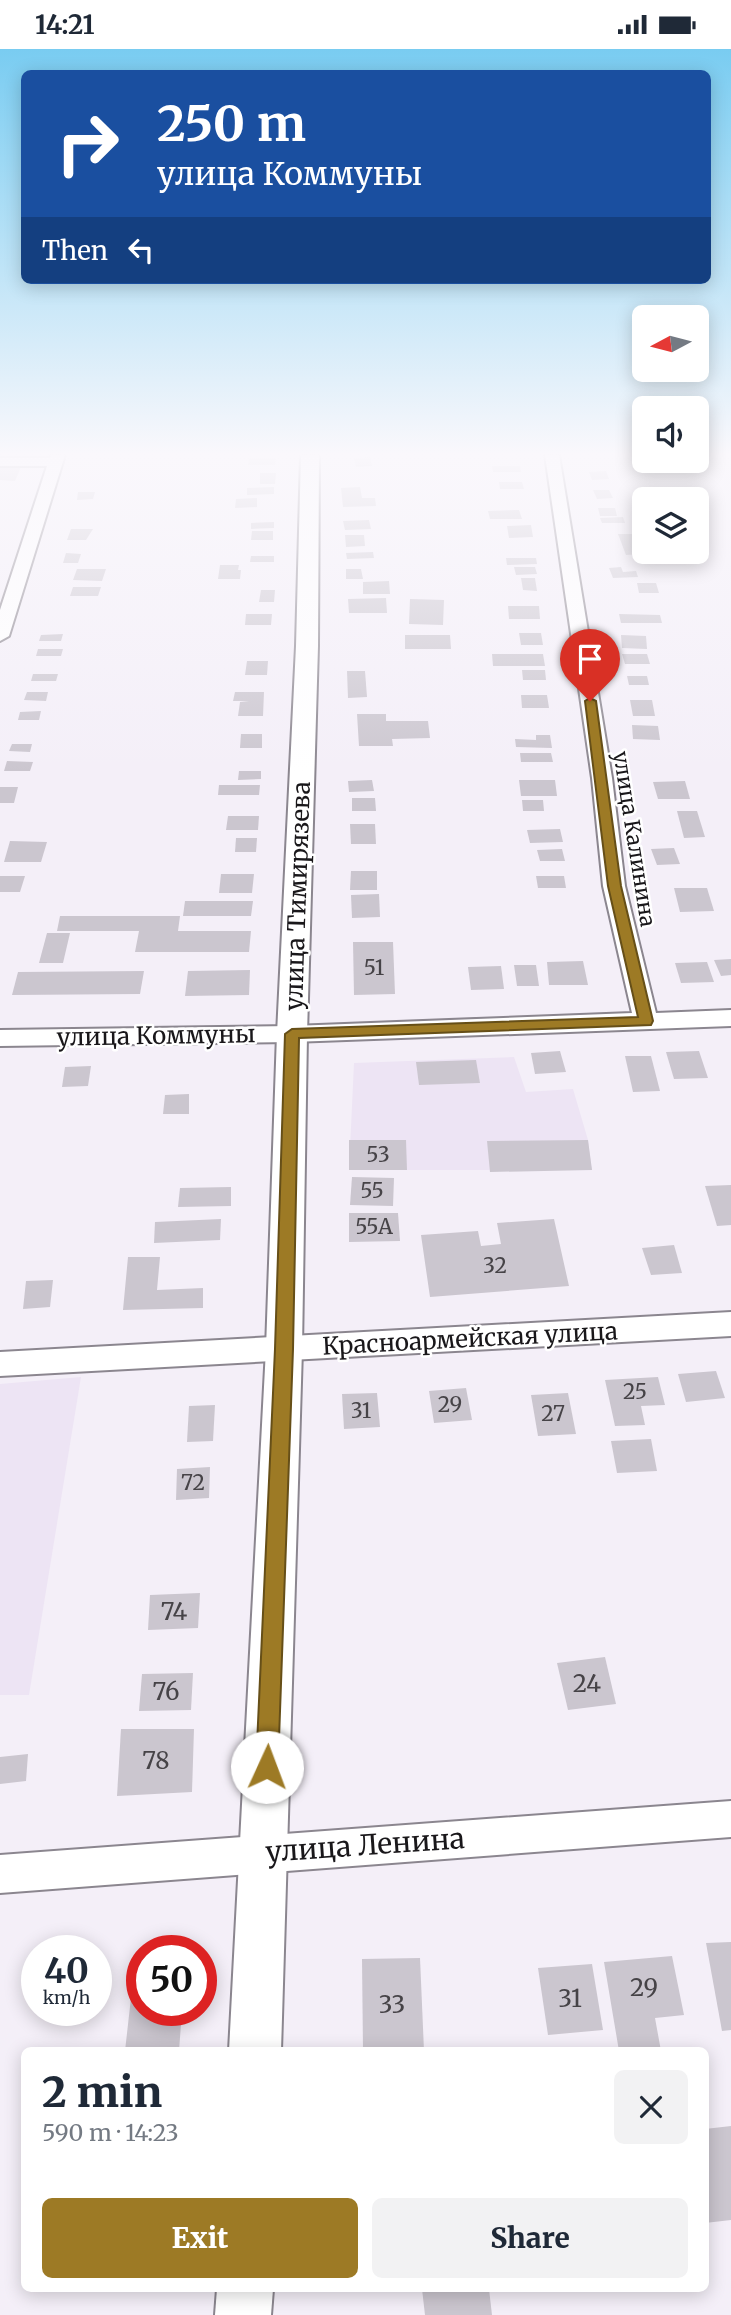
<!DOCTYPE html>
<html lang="en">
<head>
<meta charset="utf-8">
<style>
  body { margin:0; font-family:Merriweather,serif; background:#f2f2f3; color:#1f2937; height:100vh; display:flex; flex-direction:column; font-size:26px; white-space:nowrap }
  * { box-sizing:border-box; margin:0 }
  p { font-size:23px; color:#747a83 }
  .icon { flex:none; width:38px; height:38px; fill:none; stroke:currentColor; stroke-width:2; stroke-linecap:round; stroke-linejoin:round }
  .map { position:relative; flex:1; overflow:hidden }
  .panel { position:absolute; left:21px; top:1998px; width:688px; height:245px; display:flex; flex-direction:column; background:#fff; border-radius:10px; box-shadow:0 4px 18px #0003 }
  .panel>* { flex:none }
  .hud { position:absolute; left:21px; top:21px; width:690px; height:214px; border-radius:10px; box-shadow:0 4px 18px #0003; background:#1a4fa0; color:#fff; overflow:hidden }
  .needle { width:46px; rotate:263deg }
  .buttons { position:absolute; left:632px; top:256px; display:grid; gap:14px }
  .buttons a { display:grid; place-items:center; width:77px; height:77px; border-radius:10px; background:#fff; box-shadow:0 4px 18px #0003; font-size:35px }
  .speed { position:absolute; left:21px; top:1886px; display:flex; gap:14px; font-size:35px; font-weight:700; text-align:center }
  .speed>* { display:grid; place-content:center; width:91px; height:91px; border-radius:50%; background:#fff; box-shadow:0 4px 18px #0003; line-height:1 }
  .speed small { font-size:18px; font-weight:400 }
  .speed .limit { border:10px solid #d22; background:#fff; color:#111 }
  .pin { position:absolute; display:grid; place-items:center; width:60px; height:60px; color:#fff; margin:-72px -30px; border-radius:50% 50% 50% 0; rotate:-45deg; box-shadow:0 0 7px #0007 }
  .pin .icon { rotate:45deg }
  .me { position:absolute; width:77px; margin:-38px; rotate:2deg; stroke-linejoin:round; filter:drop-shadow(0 0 5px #0008) }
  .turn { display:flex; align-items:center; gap:24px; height:147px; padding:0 21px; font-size:32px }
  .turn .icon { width:91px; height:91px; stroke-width:2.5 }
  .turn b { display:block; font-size:49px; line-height:60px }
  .then { display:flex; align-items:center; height:66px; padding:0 21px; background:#0003; gap:14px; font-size:26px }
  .round { display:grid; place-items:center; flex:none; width:74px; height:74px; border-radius:10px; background:#f2f2f3 }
  .head { display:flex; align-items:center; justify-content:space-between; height:119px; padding:0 21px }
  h1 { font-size:42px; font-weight:800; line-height:52px }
  .button { display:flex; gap:14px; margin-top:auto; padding:14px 21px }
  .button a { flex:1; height:80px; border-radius:10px; background:#9d7a25; color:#fff; font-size:28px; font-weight:800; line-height:80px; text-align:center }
  .button a+a { background:#f2f2f3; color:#1f2937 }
  .status { display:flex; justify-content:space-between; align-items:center; height:49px; padding:0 35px; background:#fff; direction:ltr }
  .status svg { height:19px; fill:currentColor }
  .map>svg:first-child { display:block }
  .built { fill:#ede4f4 }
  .building { fill:#cbc6cf }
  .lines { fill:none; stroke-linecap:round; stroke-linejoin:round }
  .minor-casing { stroke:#8b868f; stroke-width:4 }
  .major-casing { stroke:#8b868f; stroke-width:4 }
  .minor { fill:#fff; fill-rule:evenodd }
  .major { fill:#fff; fill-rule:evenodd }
  .route { fill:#9d7a25; stroke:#664f18; stroke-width:2 }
  .labels { text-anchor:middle; stroke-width:5; stroke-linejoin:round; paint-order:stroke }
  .far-street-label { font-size:21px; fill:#19171a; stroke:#fff }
  .number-label { font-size:21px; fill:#464347 }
  .street-label { font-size:24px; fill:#19171a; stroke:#fff }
  .near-number-label { font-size:24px; fill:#464347 }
  .near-street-label { font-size:28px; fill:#19171a; stroke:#fff }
</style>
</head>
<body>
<div class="status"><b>14:21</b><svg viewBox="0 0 49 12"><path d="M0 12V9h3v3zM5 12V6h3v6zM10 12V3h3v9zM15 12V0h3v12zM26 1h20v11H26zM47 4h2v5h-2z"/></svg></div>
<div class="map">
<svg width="731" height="2266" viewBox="0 0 731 2266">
  <rect width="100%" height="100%" fill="#f4eff8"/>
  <g class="built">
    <path d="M 514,1008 L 526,1043 L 573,1040 L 588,1091 L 592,1121 L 349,1121 L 354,1014 Z"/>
    <path d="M 81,1328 L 29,1646 L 0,1646 L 0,1335 Z"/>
  </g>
  <g class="building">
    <path d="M 370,408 L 372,417 L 356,418 L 354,409 Z"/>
    <path d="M 249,409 L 276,409 L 275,416 L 248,416 Z"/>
    <path d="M 0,417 L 21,418 L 15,432 L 0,431 Z"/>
    <path d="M 492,417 L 520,417 L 521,423 L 493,423 Z"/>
    <path d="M 606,422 L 609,430 L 592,431 L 589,423 Z"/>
    <path d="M 260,424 L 276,424 L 275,435 L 260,435 Z"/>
    <path d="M 499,433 L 522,433 L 524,440 L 500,440 Z"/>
    <path d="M 274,438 L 274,445 L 247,446 L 247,439 Z"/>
    <path d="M 360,438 L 362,449 L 375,449 L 376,457 L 343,458 L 341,439 Z"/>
    <path d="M 593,441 L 609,441 L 613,449 L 597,450 Z"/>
    <path d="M 78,443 L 95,443 L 93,450 L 77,451 Z"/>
    <path d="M 257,449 L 257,458 L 235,459 L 236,450 Z"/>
    <path d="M 598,459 L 615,459 L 617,467 L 600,467 Z"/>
    <path d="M 519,461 L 522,470 L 490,470 L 488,462 Z"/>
    <path d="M 623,468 L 625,474 L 602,474 L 600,469 Z"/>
    <path d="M 369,471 L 371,480 L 345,481 L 343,472 Z"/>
    <path d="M 274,473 L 274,479 L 251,480 L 251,474 Z"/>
    <path d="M 531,476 L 533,488 L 509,489 L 507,477 Z"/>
    <path d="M 71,480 L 93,480 L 86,491 L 67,491 Z"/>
    <path d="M 252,482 L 273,482 L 273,491 L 251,491 Z"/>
    <path d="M 618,485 L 635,485 L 637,488 L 644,488 L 644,497 L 641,497 L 644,505 L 626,506 Z"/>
    <path d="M 345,486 L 364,486 L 365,497 L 346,498 Z"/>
    <path d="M 373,503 L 374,509 L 347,510 L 346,504 Z"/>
    <path d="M 66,504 L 81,505 L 78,514 L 63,514 Z"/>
    <path d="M 251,507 L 274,507 L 274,513 L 250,513 Z"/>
    <path d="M 506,509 L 536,509 L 537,515 L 507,516 Z"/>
    <path d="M 220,516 L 239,516 L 238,521 L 241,521 L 240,530 L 218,530 Z"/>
    <path d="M 514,518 L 535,518 L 537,525 L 516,526 Z"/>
    <path d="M 621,518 L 623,523 L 636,522 L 638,528 L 613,529 L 609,519 Z"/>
    <path d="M 77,520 L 106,520 L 102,532 L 73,531 Z"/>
    <path d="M 346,520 L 361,520 L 363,530 L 346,530 Z"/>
    <path d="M 521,529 L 535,529 L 537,542 L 523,541 Z"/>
    <path d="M 389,532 L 390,545 L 363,545 L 363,533 Z"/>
    <path d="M 637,534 L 656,534 L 659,544 L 639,544 Z"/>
    <path d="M 73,538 L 101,538 L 98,547 L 70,547 Z"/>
    <path d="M 261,541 L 275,541 L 274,553 L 259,553 Z"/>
    <path d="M 386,549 L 387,564 L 349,564 L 348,550 Z"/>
    <path d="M 410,550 L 444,551 L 443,576 L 409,575 Z"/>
    <path d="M 508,557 L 539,557 L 540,570 L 509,570 Z"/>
    <path d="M 246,565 L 272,565 L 271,576 L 245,576 Z"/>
    <path d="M 619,565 L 660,566 L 662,574 L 621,574 Z"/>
    <path d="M 519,584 L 541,584 L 543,596 L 521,596 Z"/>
    <path d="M 63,585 L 61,592 L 39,592 L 41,586 Z"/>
    <path d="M 405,586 L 450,586 L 451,600 L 405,600 Z"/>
    <path d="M 621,586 L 646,587 L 647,600 L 622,599 Z"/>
    <path d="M 38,600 L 63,600 L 61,607 L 36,607 Z"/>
    <path d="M 492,605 L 543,605 L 545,617 L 493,617 Z"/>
    <path d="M 622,605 L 647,605 L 650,615 L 625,615 Z"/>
    <path d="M 247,612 L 268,612 L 267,626 L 245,626 Z"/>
    <path d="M 522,621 L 545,621 L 546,631 L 523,631 Z"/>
    <path d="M 347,622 L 365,622 L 367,648 L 348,649 Z"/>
    <path d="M 33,625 L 58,625 L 56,632 L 31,632 Z"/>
    <path d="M 627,627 L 647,627 L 649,636 L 629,636 Z"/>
    <path d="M 27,643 L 48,643 L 46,652 L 24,651 Z"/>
    <path d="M 235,643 L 264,643 L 263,667 L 238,667 L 240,653 L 249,652 L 233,652 Z"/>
    <path d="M 521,646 L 547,646 L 549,659 L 522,659 Z"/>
    <path d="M 630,651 L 652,651 L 655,667 L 633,667 Z"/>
    <path d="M 41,662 L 39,671 L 18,671 L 20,663 Z"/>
    <path d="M 357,665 L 386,665 L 386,672 L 428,672 L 430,689 L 392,690 L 393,697 L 359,697 Z"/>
    <path d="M 632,676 L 658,677 L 660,691 L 633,690 Z"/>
    <path d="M 241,685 L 262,685 L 262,699 L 240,699 Z"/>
    <path d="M 536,686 L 550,686 L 552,699 L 516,698 L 515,690 L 536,691 Z"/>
    <path d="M 12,695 L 32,695 L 30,703 L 9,702 Z"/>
    <path d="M 520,704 L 551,704 L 553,713 L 521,713 Z"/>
    <path d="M 7,712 L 33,713 L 30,722 L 4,722 Z"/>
    <path d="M 239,722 L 261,722 L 261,730 L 238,731 Z"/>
    <path d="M 372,731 L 374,742 L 349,743 L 348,732 Z"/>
    <path d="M 519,731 L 555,731 L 557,747 L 521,747 Z"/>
    <path d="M 685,732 L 690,750 L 658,750 L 653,733 Z"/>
    <path d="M 219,736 L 260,736 L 259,746 L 218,746 Z"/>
    <path d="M 0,738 L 18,738 L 14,754 L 0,754 Z"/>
    <path d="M 352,749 L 375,749 L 376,762 L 352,762 Z"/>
    <path d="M 522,751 L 543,751 L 544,762 L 523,762 Z"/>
    <path d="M 677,762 L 697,762 L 705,788 L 684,789 Z"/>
    <path d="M 228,767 L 259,767 L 258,781 L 226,781 Z"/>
    <path d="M 350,775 L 375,775 L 376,795 L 351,795 Z"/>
    <path d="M 560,780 L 563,793 L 530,794 L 527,781 Z"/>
    <path d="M 236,789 L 257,789 L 256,803 L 235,803 Z"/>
    <path d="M 10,792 L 47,793 L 41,813 L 4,813 Z"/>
    <path d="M 674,799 L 680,815 L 657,816 L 651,800 Z"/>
    <path d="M 562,800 L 565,812 L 540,812 L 537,801 Z"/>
    <path d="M 351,822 L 377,822 L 377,841 L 350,841 Z"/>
    <path d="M 221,825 L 254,825 L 252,844 L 219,844 Z"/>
    <path d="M 0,827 L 25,827 L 20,843 L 0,843 Z"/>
    <path d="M 536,827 L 564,827 L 566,839 L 538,839 Z"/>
    <path d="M 674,839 L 707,839 L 714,862 L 680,863 Z"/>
    <path d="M 379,845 L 380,868 L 352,869 L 351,846 Z"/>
    <path d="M 185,852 L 253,852 L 251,867 L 183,867 Z"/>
    <path d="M 60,867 L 180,867 L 178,882 L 251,882 L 249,903 L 135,903 L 139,882 L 57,882 Z"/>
    <path d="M 47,884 L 70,884 L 63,914 L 39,914 Z"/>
    <path d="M 353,893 L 393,893 L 395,945 L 354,946 Z"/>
    <path d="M 731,910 L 731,926 L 721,927 L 714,911 Z"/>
    <path d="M 583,912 L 588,936 L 549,936 L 547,913 Z"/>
    <path d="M 707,913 L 714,933 L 681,934 L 675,914 Z"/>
    <path d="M 514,916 L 536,916 L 539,937 L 517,937 Z"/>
    <path d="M 501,917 L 504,940 L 471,941 L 468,918 Z"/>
    <path d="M 250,921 L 249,946 L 185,947 L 188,922 Z"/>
    <path d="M 144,922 L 140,945 L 12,946 L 18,923 Z"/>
    <path d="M 560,1002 L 566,1023 L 535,1025 L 531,1004 Z"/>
    <path d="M 699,1002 L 708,1029 L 674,1030 L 666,1003 Z"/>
    <path d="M 625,1007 L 651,1007 L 660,1042 L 633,1043 Z"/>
    <path d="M 476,1011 L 480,1034 L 419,1036 L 416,1013 Z"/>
    <path d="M 91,1017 L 88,1037 L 62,1038 L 65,1018 Z"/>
    <path d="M 189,1045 L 189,1065 L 163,1065 L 165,1046 Z"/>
    <path d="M 349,1091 L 406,1091 L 407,1121 L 349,1121 Z"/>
    <path d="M 588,1091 L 592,1121 L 490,1123 L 487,1092 Z"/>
    <path d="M 352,1128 L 394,1129 L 393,1157 L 350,1156 Z"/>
    <path d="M 731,1136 L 731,1176 L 717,1177 L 705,1137 Z"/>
    <path d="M 231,1138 L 231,1157 L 178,1158 L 180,1139 Z"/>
    <path d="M 349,1164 L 398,1164 L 400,1192 L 349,1193 Z"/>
    <path d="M 221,1170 L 220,1191 L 154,1194 L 155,1173 Z"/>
    <path d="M 554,1170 L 569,1237 L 430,1248 L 421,1186 L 478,1182 L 481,1197 L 501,1195 L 497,1174 Z"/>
    <path d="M 674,1196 L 682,1224 L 651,1226 L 642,1199 Z"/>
    <path d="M 128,1208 L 160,1208 L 157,1241 L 203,1239 L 203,1259 L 123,1261 Z"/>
    <path d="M 53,1231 L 50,1258 L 23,1260 L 26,1232 Z"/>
    <path d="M 716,1322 L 725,1349 L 686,1353 L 678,1325 Z"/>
    <path d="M 658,1328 L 665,1356 L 641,1357 L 645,1376 L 615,1377 L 605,1331 Z"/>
    <path d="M 466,1339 L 472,1371 L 434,1374 L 429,1342 Z"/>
    <path d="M 377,1344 L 380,1378 L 344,1380 L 342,1345 Z"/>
    <path d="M 568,1344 L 576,1385 L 538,1387 L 531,1346 Z"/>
    <path d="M 215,1356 L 213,1392 L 187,1393 L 189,1357 Z"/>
    <path d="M 651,1390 L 657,1422 L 617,1424 L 611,1392 Z"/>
    <path d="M 210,1418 L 209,1449 L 176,1451 L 177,1420 Z"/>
    <path d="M 200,1544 L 198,1579 L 148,1581 L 150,1546 Z"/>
    <path d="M 605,1608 L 616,1655 L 568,1661 L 557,1614 Z"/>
    <path d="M 193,1624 L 191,1661 L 139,1662 L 142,1625 Z"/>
    <path d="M 121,1680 L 194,1680 L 192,1743 L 117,1747 Z"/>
    <path d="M 28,1705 L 26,1732 L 0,1735 L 0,1708 Z"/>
    <path d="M 731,1893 L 731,1981 L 722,1982 L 706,1894 Z"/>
    <path d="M 672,1907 L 684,1966 L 655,1969 L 661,2002 L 619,2002 L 604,1913 Z"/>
    <path d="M 420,1909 L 424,2002 L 363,2002 L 362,1910 Z"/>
    <path d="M 592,1915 L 603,1981 L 548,1986 L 538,1919 Z"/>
    <path d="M 132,1940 L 142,1940 L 142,1962 L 182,1962 L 179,2002 L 125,2002 Z"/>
    <path d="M 731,2077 L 731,2171 L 705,2174 L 705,2080 Z"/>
    <path d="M 422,2240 L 489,2240 L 492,2266 L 425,2266 Z"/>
  </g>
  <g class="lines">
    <defs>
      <g id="minor">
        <path d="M 51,406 L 65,406 L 9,587 L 0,592 L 0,561 L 47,417 L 0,417 L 0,409 L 50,409 Z"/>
        <path d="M 545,406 L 559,406 L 612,729 L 625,837 L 656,964 L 731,961 L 731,977 L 292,993 L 0,997 L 0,981 L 292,977 L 632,964 L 603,837 L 592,729 Z"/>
        <path d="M 731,1263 L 731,1287 L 0,1327 L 0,1303 Z"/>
        <path d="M 731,1752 L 731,1788 L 0,1844 L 0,1806 Z"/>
      </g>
      <g id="major">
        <path d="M 301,406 L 319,406 L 318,597 L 307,985 L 302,1300 L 281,2002 L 229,2002 L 266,1300 L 277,985 L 296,597 Z"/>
        <path d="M 217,2240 L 273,2240 L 271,2266 L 215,2266 Z"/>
      </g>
    </defs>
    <use href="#minor" class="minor-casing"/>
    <use href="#major" class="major-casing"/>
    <use href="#minor" class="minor"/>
    <use href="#major" class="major"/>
  </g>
  <linearGradient id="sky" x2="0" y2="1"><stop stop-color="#79ccf1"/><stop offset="0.56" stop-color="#faf8fc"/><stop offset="1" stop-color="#faf8fc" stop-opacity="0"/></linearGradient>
  <rect width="731" height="723" fill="url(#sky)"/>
  <path class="route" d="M 590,649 L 596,652 L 621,837 L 653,972 L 651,976 L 299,989 L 293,1300 L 278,1718 L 274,1726 L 267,1729 L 259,1726 L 256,1718 L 275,1300 L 285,985 L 292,980 L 638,968 L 608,837 L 585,652 Z"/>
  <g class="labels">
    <g class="far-street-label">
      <text transform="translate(634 790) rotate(81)" y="7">улица Калинина</text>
    </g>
    <g class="number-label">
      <text x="374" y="926">51</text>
      <text x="378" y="1113">53</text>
      <text x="372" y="1149">55</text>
      <text x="374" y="1185">55А</text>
      <text x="495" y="1224">32</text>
      <text x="635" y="1350">25</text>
      <text x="450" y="1363">29</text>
      <text x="361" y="1369">31</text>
      <text x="553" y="1372">27</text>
      <text x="193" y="1441">72</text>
    </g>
    <g class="street-label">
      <text transform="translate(298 847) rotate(-88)" y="8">улица Тимирязева</text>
      <text transform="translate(156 987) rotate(-1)" y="8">улица Коммуны</text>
      <text transform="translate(470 1290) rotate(-3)" y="8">Красноармейская улица</text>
    </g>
    <g class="near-number-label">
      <text x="174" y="1571">74</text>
      <text x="587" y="1643">24</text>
      <text x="166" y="1651">76</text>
      <text x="156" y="1720">78</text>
      <text x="644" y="1947">29</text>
      <text x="570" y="1958">31</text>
      <text x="392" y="1964">33</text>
    </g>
    <g class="near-street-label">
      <text transform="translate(365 1796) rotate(-4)" y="10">улица Ленина</text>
    </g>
  </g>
</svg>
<div class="buttons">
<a><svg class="needle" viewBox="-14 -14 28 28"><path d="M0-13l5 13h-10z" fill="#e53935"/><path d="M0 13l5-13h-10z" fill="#747a83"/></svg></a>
<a><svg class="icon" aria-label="sound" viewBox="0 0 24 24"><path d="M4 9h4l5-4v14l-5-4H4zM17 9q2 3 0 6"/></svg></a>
<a><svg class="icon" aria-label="layers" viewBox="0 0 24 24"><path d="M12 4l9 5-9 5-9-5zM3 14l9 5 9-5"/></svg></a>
</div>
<div class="speed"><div>40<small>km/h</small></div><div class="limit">50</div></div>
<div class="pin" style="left:590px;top:652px;background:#d93025"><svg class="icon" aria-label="arrive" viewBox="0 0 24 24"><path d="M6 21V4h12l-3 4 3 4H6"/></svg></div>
<svg class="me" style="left:267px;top:1718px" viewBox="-20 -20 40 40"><circle r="19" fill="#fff"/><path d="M0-13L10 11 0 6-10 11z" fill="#9d7a25"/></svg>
<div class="hud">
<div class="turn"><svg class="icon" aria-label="right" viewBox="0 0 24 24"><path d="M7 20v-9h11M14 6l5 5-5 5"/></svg><div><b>250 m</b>улица Коммуны</div></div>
<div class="then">Then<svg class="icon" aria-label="left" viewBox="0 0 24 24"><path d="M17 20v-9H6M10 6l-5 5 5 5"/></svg></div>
</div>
<section class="panel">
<div class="head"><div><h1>2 min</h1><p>590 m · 14:23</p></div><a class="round"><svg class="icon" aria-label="close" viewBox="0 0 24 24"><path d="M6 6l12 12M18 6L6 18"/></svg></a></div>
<div class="button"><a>Exit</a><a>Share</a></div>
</section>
</div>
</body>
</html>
